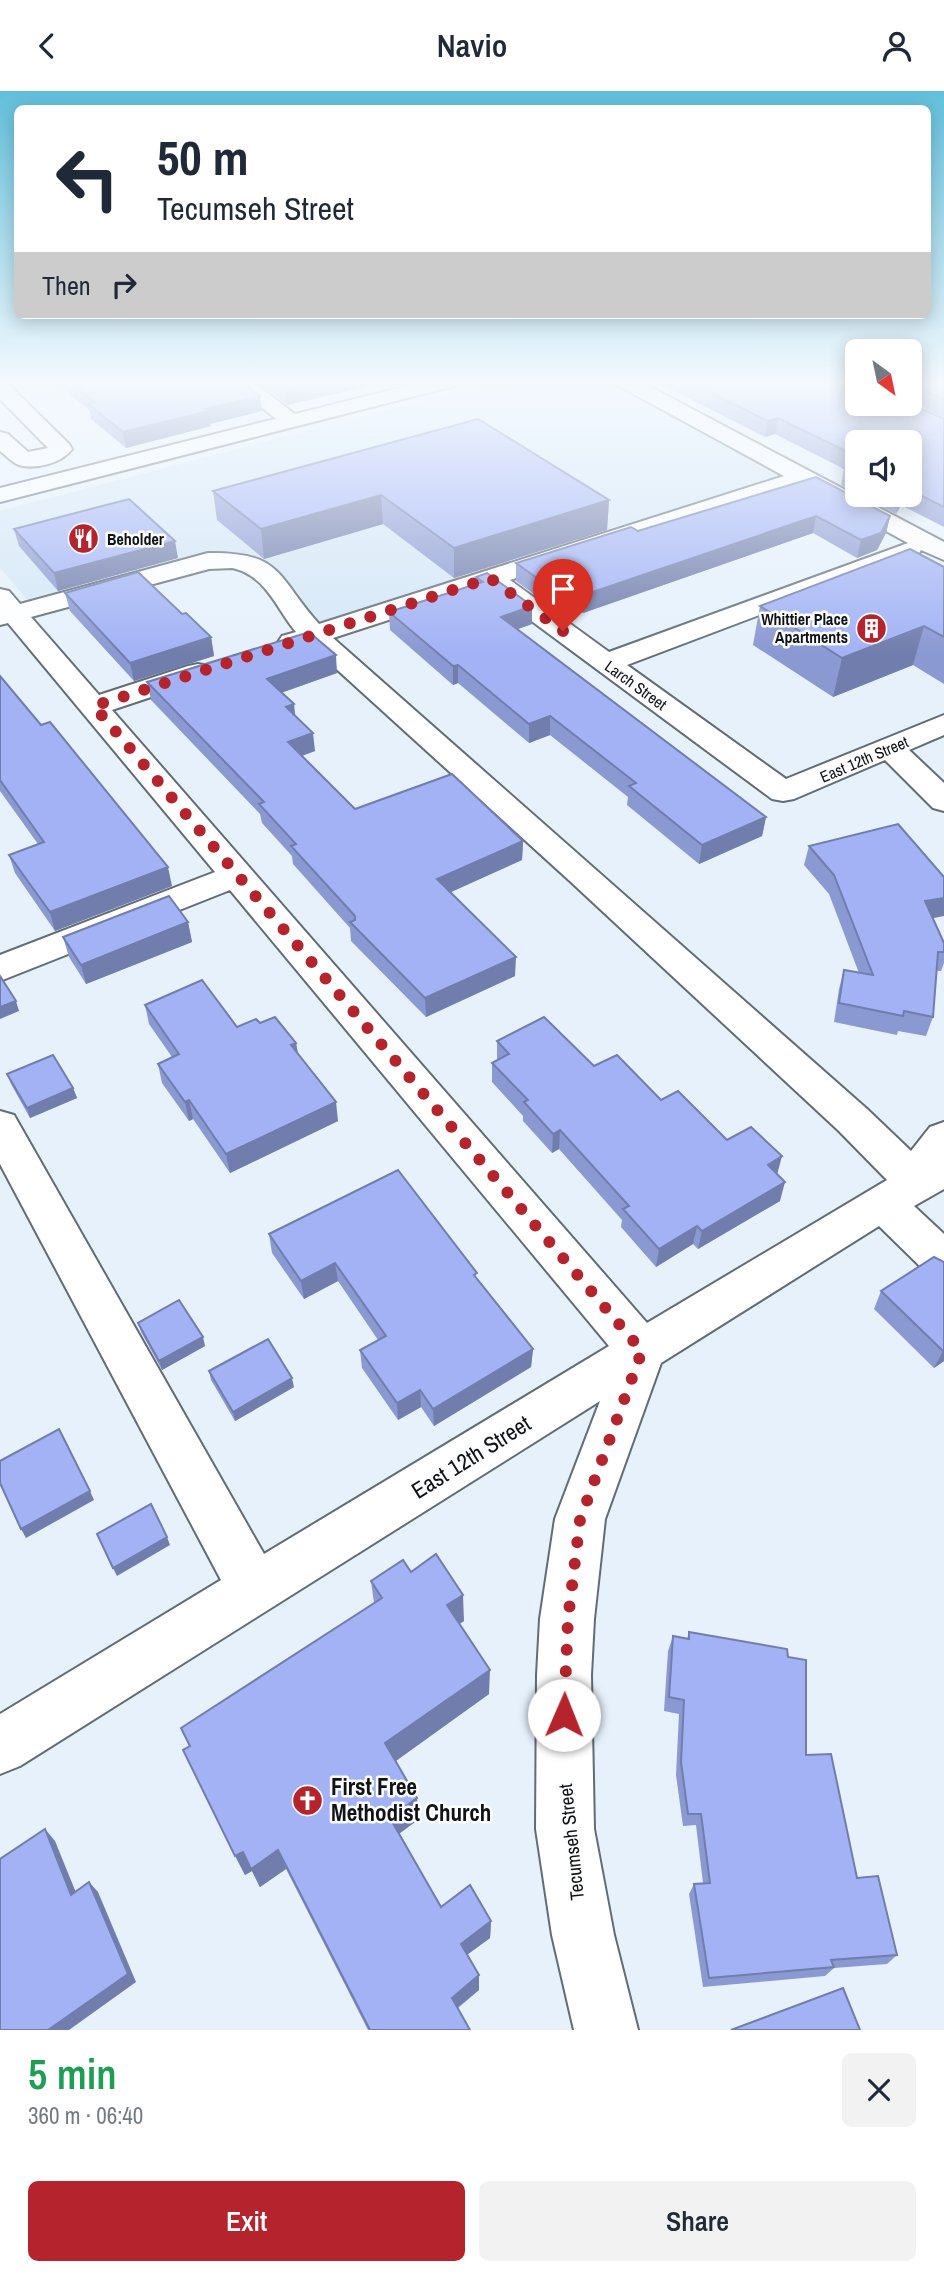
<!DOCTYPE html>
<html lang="en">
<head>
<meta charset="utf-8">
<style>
  body { margin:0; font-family:"Archivo Narrow",sans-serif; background:#f2f2f3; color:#1f2937; height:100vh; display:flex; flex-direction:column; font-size:26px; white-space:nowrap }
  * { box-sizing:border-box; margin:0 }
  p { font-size:23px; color:#747a83 }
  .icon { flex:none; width:38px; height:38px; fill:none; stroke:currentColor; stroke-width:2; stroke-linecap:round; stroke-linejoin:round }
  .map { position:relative; height:1939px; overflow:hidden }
  .sheet { display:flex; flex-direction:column; background:#fff; flex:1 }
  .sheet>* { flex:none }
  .banner { position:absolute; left:14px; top:14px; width:917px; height:214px; border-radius:10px; box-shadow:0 4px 18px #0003; background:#fff; color:#1f2937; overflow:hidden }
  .needle { width:46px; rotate:147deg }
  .buttons { position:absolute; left:845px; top:248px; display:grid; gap:14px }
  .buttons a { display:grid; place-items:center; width:77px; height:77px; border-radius:10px; background:#fff; box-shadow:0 4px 18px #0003; font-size:35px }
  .pin { position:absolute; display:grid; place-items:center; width:60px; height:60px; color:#fff; margin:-72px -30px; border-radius:50% 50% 50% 0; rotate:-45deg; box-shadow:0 0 7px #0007 }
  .pin .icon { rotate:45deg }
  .me { position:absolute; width:77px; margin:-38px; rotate:1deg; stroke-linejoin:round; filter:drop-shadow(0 0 5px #0008) }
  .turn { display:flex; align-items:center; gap:24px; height:147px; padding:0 28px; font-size:32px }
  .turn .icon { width:91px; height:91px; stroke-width:2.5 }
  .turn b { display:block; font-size:49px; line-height:60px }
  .then { display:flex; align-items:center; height:66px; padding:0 28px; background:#0003; gap:14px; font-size:26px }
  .round { display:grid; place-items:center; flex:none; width:74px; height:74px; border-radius:10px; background:#f2f2f3 }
  .summary { display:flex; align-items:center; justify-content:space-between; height:119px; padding:0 28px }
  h1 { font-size:42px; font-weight:600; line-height:52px; color:#1e9e55 }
  .button { display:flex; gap:14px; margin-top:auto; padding:14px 28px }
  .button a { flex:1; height:80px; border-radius:10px; background:#b5242c; color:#fff; font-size:28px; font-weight:600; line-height:80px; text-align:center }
  .button a+a { background:#f2f2f3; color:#1f2937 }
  header { display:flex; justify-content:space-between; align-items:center; height:91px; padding:0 28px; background:#fff; font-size:32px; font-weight:600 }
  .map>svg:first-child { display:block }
  .built { fill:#d5e7f7 }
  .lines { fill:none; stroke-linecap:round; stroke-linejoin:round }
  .minor-casing { stroke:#626c75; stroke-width:4 }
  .major-casing { stroke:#626c75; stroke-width:4 }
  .minor { fill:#fff; fill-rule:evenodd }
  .major { fill:#fff; fill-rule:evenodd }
  .wall { fill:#8b99d3 }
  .shaded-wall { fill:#717dac }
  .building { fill:#a2b2f5; stroke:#717dac; stroke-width:2 }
  .route { stroke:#b5242c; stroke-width:12; stroke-dasharray:0 21.6 }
  .labels { text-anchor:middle; stroke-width:5; stroke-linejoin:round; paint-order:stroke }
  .far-poi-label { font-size:16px; font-weight:bold; fill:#0f1316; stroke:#fdfdfd; text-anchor:start }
  .far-street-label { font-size:16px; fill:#0f1316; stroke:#fdfdfd }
  .street-label { font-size:19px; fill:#0f1316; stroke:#fdfdfd }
  .near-street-label { font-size:23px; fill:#0f1316; stroke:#fdfdfd }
  .near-poi-label { font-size:23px; font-weight:bold; fill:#0f1316; stroke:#fdfdfd; text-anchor:start }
</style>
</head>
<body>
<header><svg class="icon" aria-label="back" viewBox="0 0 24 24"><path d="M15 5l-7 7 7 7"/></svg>Navio<svg class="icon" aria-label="person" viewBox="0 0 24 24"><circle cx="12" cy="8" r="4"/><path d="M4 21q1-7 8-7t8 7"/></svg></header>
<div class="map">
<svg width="944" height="1939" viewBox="0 0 944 1939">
  <rect width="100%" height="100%" fill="#e6f1fc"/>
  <path class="built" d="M 495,291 L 607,291 L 782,385 L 309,539 L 291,518 L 232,468 L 31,513 L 0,477 L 0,420 Z"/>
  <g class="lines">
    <defs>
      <g id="minor">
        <path d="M 0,291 L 7,292 L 69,353 L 72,358 C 62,372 35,379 19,374 C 11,371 6,364 0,360 L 0,341 L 8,343 L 28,361 L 48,357 L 0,308 Z"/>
        <path d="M 230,291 L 253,291 L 304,330 L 293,336 L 285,335 Z"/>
        <path d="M 616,291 L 641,291 L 944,451 L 944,469 L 921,459 L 918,464 L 627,574 L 786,688 L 944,624 L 944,644 L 909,659 L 944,692 L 944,720 L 933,717 L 885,669 L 794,708 L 783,710 L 772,708 L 487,497 L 333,547 L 867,1018 L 911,1060 L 930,1036 L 944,1031 L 944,1098 L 914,1115 L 944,1143 L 944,1189 L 929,1184 L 879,1135 L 661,1272 L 605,1428 L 594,1528 L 591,1584 L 594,1738 L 614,1844 L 638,1939 L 574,1939 L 552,1844 L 536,1738 L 537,1584 L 540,1528 L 555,1428 L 600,1310 L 20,1675 L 0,1683 L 0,1623 L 221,1489 L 0,1073 L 0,1020 L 14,1024 L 264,1463 L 609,1255 L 230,799 L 0,890 L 0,864 L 215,781 L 8,532 L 0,534 L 0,498 L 9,500 L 20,513 L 208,462 C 283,461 276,485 319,533 L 784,385 L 619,295 ZM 801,394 L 908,452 L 609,561 L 510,489 ZM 232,477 C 266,484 276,517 296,541 L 282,545 L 278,551 L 282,557 L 292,559 L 310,554 L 571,791 L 839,1040 L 887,1089 L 647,1232 L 112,619 L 208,587 L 212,581 L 208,575 L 198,573 L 188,575 L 99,604 L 31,526 L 209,478 Z"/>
      </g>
      <path id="major" d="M 423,291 L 457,291 L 454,295 L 0,411 L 0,397 Z"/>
    </defs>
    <use href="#minor" class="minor-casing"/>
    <use href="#major" class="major-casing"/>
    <use href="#minor" class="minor"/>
    <use href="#major" class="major"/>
  </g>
  <g class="wall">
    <path d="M 56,291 L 242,291 L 262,320 L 210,333 L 211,335 L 126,357 L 91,328 L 90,320 Z"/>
    <path d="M 257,291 L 386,291 L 287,314 Z"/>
    <path d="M 657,291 L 858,291 L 944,328 L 944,436 L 901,414 L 896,423 L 861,404 L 910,404 L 910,352 L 858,352 L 858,402 L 841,394 L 844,378 L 775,343 L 765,346 Z"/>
    <path d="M 910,291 L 944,291 L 944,327 L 911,310 Z"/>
    <path d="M 816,386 L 890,425 L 886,442 L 877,459 L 857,467 L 813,442 L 583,522 L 577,518 L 561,523 L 516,490 L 516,472 L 638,440 Z"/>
    <path d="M 213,400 L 609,409 L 607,439 L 454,487 L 383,433 L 264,468 L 217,429 Z"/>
    <path d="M 14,438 L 178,467 L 58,500 L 19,455 Z"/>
    <path d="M 944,476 L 944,593 L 913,574 L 833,606 L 753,554 L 760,515 Z"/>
    <path d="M 476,486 L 532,515 L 532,533 L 518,538 L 766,726 L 762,745 L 699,773 L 627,714 L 628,706 L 550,644 L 529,652 L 458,592 L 453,594 L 390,539 L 389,521 L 476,493 Z"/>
    <path d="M 65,502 L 182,523 L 211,546 L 214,565 L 134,590 L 70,520 Z"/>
    <path d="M 337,582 L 281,602 L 315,660 L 302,665 L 355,718 L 523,750 L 522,769 L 450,801 L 515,885 L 426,926 L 351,850 L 350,837 L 293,773 L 292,765 L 262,732 L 260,723 L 151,609 L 147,591 Z"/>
    <path d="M 0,585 L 172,795 L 55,840 L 15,782 L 9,764 L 38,753 L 0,700 Z"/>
    <path d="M 809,755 L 933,827 L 944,852 L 944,872 L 941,880 L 936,880 L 933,926 L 926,945 L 898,940 L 897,944 L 834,931 L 839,898 L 844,879 L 859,882 L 829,803 L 804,774 Z"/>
    <path d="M 188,831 L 192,851 L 86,893 L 69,866 L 63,846 Z"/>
    <path d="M 145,914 L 237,936 L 260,932 L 296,952 L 298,962 L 338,1030 L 230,1082 L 193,1028 L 189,1030 L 162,992 L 158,973 L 172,966 L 149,933 Z"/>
    <path d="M 497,950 L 594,975 L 661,1009 L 727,1049 L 778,1084 L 780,1110 L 698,1158 L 693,1153 L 656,1176 L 621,1136 L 622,1129 L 559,1058 L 552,1062 L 523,1030 L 523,1025 L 492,991 L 492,972 L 497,970 Z"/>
    <path d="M 7,983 L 73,997 L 77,1007 L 30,1027 L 11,993 Z"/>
    <path d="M 269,1143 L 477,1189 L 533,1258 L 531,1276 L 434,1335 L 421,1316 L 398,1329 L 362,1277 L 360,1259 L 378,1249 L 338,1190 L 304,1208 L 272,1162 Z"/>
    <path d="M 944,1171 L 944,1270 L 934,1277 L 874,1218 L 881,1200 Z"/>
    <path d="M 138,1232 L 205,1255 L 162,1279 L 141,1241 Z"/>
    <path d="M 209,1280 L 294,1296 L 235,1330 L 211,1289 Z"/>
    <path d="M 411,1481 L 464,1530 L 459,1533 L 489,1603 L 395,1670 L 419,1728 L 399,1743 L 441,1816 L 491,1830 L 490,1847 L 467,1864 L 479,1884 L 479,1899 L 458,1917 L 470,1939 L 368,1939 L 286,1778 L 260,1796 L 252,1780 L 245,1784 L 190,1655 L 374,1512 L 371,1490 Z"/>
    <path d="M 689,1541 L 788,1566 L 806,1664 L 857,1787 L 897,1864 L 887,1873 L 834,1877 L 825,1885 L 703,1896 L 689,1803 L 694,1793 L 703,1792 L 696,1734 L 683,1735 L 676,1684 L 679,1623 L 664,1620 L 668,1560 L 673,1545 L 687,1548 Z"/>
  </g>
  <g class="shaded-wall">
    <path d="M 321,291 L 386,291 L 287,314 L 286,299 Z"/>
    <path d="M 910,294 L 915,294 L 911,310 L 910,310 Z"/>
    <path d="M 260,305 L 262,320 L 210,333 L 211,335 L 126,357 L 123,341 L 206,318 Z"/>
    <path d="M 778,327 L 775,343 L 765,346 L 767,330 Z"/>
    <path d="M 381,404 L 383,433 L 264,468 L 261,438 Z"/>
    <path d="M 901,404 L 903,404 L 901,414 L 896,423 Z"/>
    <path d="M 609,409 L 607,439 L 454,487 L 454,457 Z"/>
    <path d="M 816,425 L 813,442 L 583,522 L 584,504 Z"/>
    <path d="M 890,425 L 886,442 L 877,459 L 857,467 L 861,449 Z"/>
    <path d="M 175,450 L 178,467 L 58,500 L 54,482 Z"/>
    <path d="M 578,500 L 577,518 L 561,523 L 562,505 Z"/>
    <path d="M 532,515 L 532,533 L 501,544 L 501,526 Z"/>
    <path d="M 924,535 L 913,574 L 833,606 L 842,567 Z"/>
    <path d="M 211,546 L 214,565 L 134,590 L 130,572 Z"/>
    <path d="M 336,564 L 337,582 L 269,606 L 267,588 Z"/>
    <path d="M 458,574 L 458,592 L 453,594 L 453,575 Z"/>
    <path d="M 294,613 L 296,631 L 286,616 Z"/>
    <path d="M 550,625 L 550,644 L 529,652 L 529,633 Z"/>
    <path d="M 313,642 L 315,660 L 290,669 L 288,651 Z"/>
    <path d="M 766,726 L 762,745 L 699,773 L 702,754 Z"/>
    <path d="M 523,750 L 522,769 L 438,807 L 437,788 Z"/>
    <path d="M 168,776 L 172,795 L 55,840 L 50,821 Z"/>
    <path d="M 944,807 L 944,825 L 919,830 L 925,810 Z"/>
    <path d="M 188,831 L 192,851 L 86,893 L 81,874 Z"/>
    <path d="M 516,866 L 515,885 L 426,926 L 425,907 Z"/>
    <path d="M 16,910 L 19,920 L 0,928 L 0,916 Z"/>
    <path d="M 296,952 L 299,971 L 291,954 Z"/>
    <path d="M 73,997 L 77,1007 L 30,1027 L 27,1017 Z"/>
    <path d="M 189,1009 L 193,1028 L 189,1030 L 185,1011 Z"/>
    <path d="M 336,1011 L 338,1030 L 230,1082 L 226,1063 Z"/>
    <path d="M 560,1039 L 559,1058 L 552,1062 L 553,1043 Z"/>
    <path d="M 782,1065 L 777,1084 L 768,1074 Z"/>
    <path d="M 785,1091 L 780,1110 L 698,1158 L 702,1140 Z"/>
    <path d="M 697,1135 L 693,1153 L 656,1176 L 659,1158 Z"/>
    <path d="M 335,1172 L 338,1190 L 304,1208 L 301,1190 Z"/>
    <path d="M 203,1246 L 205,1255 L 162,1279 L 159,1270 Z"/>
    <path d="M 533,1258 L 531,1276 L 434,1335 L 433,1318 Z"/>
    <path d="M 944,1259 L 944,1270 L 934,1277 L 943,1260 Z"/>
    <path d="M 292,1287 L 294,1296 L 235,1330 L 233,1321 Z"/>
    <path d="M 420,1299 L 421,1316 L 398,1329 L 397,1312 Z"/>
    <path d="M 90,1400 L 94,1409 L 26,1447 L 21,1438 Z"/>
    <path d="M 167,1446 L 170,1454 L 117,1485 L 113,1477 Z"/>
    <path d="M 463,1504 L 464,1530 L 448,1540 L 447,1514 Z"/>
    <path d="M 490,1579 L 489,1603 L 389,1675 L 385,1652 Z"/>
    <path d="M 417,1707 L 419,1728 L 393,1747 L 390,1727 Z"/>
    <path d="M 45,1738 L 55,1750 L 81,1814 L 71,1804 Z"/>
    <path d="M 278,1759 L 286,1778 L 260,1796 L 252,1780 L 245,1784 L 235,1765 L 243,1761 Z"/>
    <path d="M 89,1791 L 98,1801 L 136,1891 L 69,1939 L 48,1939 Z"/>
    <path d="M 491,1830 L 490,1847 L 461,1868 L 461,1853 Z"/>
    <path d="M 479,1884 L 479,1899 L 453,1920 L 452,1907 Z"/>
  </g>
  <g class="building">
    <path d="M 70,291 L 242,291 L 260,305 L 206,318 L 209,320 L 123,341 L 88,313 L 94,311 Z"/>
    <path d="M 275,291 L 321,291 L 286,299 Z"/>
    <path d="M 690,291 L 858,291 L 858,313 L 910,313 L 910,312 L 944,328 L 944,416 L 910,399 L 910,352 L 858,352 L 858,366 L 778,327 L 767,330 Z"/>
    <path d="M 910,291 L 944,291 L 944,309 L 915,294 L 910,294 Z"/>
    <path d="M 478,328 L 609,409 L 454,457 L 381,404 L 261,438 L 213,400 Z"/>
    <path d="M 858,373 L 858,384 L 844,377 Z"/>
    <path d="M 816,386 L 890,425 L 881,442 L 861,449 L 816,425 L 584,504 L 578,500 L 562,505 L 516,472 L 631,436 L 638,440 Z"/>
    <path d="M 129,408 L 175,450 L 54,482 L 14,438 Z"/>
    <path d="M 910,458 L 944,476 L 944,546 L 924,535 L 842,567 L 760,515 Z"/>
    <path d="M 138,481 L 182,523 L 186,522 L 211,546 L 130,572 L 65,502 Z"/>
    <path d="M 487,482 L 532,515 L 501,526 L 766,726 L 702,754 L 629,695 L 636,692 L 550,625 L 529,633 L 458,574 L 453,575 L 389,521 L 483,491 L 476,486 Z"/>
    <path d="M 309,541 L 336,564 L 267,588 L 294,613 L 286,616 L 313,642 L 288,651 L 355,718 L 452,683 L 523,750 L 437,788 L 516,866 L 425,907 L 350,831 L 355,829 L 355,825 L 291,755 L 296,753 L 259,713 L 264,711 L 147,591 Z"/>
    <path d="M 0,585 L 41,634 L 50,631 L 168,776 L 50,821 L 9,764 L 44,751 L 0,689 Z"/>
    <path d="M 898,733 L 944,786 L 944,807 L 925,810 L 944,852 L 944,861 L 938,861 L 933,926 L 904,920 L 903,925 L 839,912 L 844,879 L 873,884 L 834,784 L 809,755 Z"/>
    <path d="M 169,805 L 188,831 L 81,874 L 63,846 Z"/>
    <path d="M 0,885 L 16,910 L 0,916 Z"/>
    <path d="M 202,889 L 237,936 L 256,928 L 260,932 L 275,926 L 296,952 L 291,954 L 336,1011 L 226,1063 L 189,1009 L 185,1011 L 158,973 L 179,963 L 145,914 Z"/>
    <path d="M 544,926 L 594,975 L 617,964 L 661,1009 L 678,1000 L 727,1049 L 751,1036 L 782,1065 L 768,1074 L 785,1091 L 702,1140 L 697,1135 L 659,1158 L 623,1118 L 629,1115 L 560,1039 L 553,1043 L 524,1011 L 528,1009 L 492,972 L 509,963 L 497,950 Z"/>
    <path d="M 53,964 L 73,997 L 27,1017 L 7,983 Z"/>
    <path d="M 398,1079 L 477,1182 L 474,1184 L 533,1258 L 433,1318 L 420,1299 L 397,1312 L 360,1259 L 386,1245 L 335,1172 L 301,1190 L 269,1143 Z"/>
    <path d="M 934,1166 L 944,1171 L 944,1259 L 943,1260 L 881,1200 Z"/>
    <path d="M 179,1209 L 203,1246 L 159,1270 L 138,1232 Z"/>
    <path d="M 268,1248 L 292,1287 L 233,1321 L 209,1280 Z"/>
    <path d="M 59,1338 L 90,1400 L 21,1438 L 0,1392 L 0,1370 Z"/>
    <path d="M 151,1413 L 167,1446 L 113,1477 L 97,1443 Z"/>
    <path d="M 436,1463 L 463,1504 L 447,1514 L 490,1579 L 385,1652 L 417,1707 L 390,1727 L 441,1816 L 470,1794 L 491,1830 L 461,1853 L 479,1884 L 452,1907 L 470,1939 L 370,1939 L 278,1759 L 251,1778 L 243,1761 L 235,1765 L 183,1659 L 190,1655 L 181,1637 L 382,1507 L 371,1490 L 403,1469 L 411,1481 Z"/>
    <path d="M 689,1541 L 787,1558 L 788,1566 L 806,1569 L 806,1664 L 831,1663 L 857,1787 L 878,1785 L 897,1864 L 831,1869 L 834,1876 L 709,1887 L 694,1793 L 710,1792 L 701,1723 L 688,1723 L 681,1671 L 684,1609 L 669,1606 L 673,1545 L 689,1548 Z"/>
    <path d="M 45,1738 L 71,1804 L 89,1791 L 128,1883 L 48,1939 L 0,1939 L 0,1768 Z"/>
    <path d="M 843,1897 L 860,1939 L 731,1939 Z"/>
  </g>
  <linearGradient id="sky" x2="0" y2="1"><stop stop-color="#61bfdc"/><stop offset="0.52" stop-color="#f4f9fe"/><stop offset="1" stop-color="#f4f9fe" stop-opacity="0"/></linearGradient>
  <rect width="944" height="562" fill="url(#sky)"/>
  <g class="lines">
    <path class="route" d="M 563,540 L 490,487 L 94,615 L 642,1260 L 580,1429 L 568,1528 L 564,1624"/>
  </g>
  <defs>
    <symbol id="restaurant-disc" viewBox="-11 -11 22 22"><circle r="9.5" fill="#b5242c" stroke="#fdfdfd"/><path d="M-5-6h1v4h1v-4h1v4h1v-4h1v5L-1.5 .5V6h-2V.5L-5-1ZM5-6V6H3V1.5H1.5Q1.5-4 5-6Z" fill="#fff"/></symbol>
    <symbol id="building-disc" viewBox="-11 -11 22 22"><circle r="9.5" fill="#b5242c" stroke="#fdfdfd"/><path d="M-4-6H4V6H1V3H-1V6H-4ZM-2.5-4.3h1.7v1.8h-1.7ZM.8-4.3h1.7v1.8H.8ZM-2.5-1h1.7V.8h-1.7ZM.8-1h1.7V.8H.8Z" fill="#fff"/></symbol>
    <symbol id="church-disc" viewBox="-11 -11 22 22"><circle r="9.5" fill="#b5242c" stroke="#fdfdfd"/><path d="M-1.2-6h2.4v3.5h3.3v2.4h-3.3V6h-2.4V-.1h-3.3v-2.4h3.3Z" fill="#fff"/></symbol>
  </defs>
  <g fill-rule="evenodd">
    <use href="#restaurant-disc" x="66" y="430" width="35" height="35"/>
    <use href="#building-disc" x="854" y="520" width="35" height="35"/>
    <use href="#church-disc" x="290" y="1692" width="35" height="35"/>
  </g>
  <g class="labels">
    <g class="far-poi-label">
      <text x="107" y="454">Beholder</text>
      <text x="848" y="534" text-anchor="end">Whittier Place<tspan x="848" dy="18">Apartments</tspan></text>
    </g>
    <g class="far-street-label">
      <text transform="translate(636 594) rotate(36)" y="6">Larch Street</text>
      <text transform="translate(864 668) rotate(-23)" y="6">East 12th Street</text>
    </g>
    <g class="street-label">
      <text transform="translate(571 1751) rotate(-96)" y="7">Tecumseh Street</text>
    </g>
    <g class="near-street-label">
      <text transform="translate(471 1366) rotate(-32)" y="8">East 12th Street</text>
    </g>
    <g class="near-poi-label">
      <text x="331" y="1704">First Free<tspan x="331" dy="26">Methodist Church</tspan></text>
    </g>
  </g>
</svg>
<div class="buttons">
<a><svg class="needle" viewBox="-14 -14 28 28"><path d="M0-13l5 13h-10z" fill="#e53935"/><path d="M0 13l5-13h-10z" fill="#747a83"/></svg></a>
<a><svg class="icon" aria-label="sound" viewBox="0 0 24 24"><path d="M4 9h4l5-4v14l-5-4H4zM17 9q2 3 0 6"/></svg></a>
</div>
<div class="pin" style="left:563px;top:540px;background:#d93025"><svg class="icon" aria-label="arrive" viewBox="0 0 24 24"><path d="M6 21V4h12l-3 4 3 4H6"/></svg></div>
<svg class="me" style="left:564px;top:1624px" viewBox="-20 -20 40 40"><circle r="19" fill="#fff"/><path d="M0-13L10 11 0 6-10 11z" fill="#b5242c"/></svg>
<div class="banner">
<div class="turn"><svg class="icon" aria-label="left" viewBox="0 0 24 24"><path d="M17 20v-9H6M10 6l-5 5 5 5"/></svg><div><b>50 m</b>Tecumseh Street</div></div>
<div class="then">Then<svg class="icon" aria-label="right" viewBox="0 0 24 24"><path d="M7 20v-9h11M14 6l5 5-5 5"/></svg></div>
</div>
</div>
<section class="sheet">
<div class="summary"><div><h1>5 min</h1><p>360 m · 06:40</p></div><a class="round"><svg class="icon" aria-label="close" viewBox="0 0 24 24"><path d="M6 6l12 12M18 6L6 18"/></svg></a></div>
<div class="button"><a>Exit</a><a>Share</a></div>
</section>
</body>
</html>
